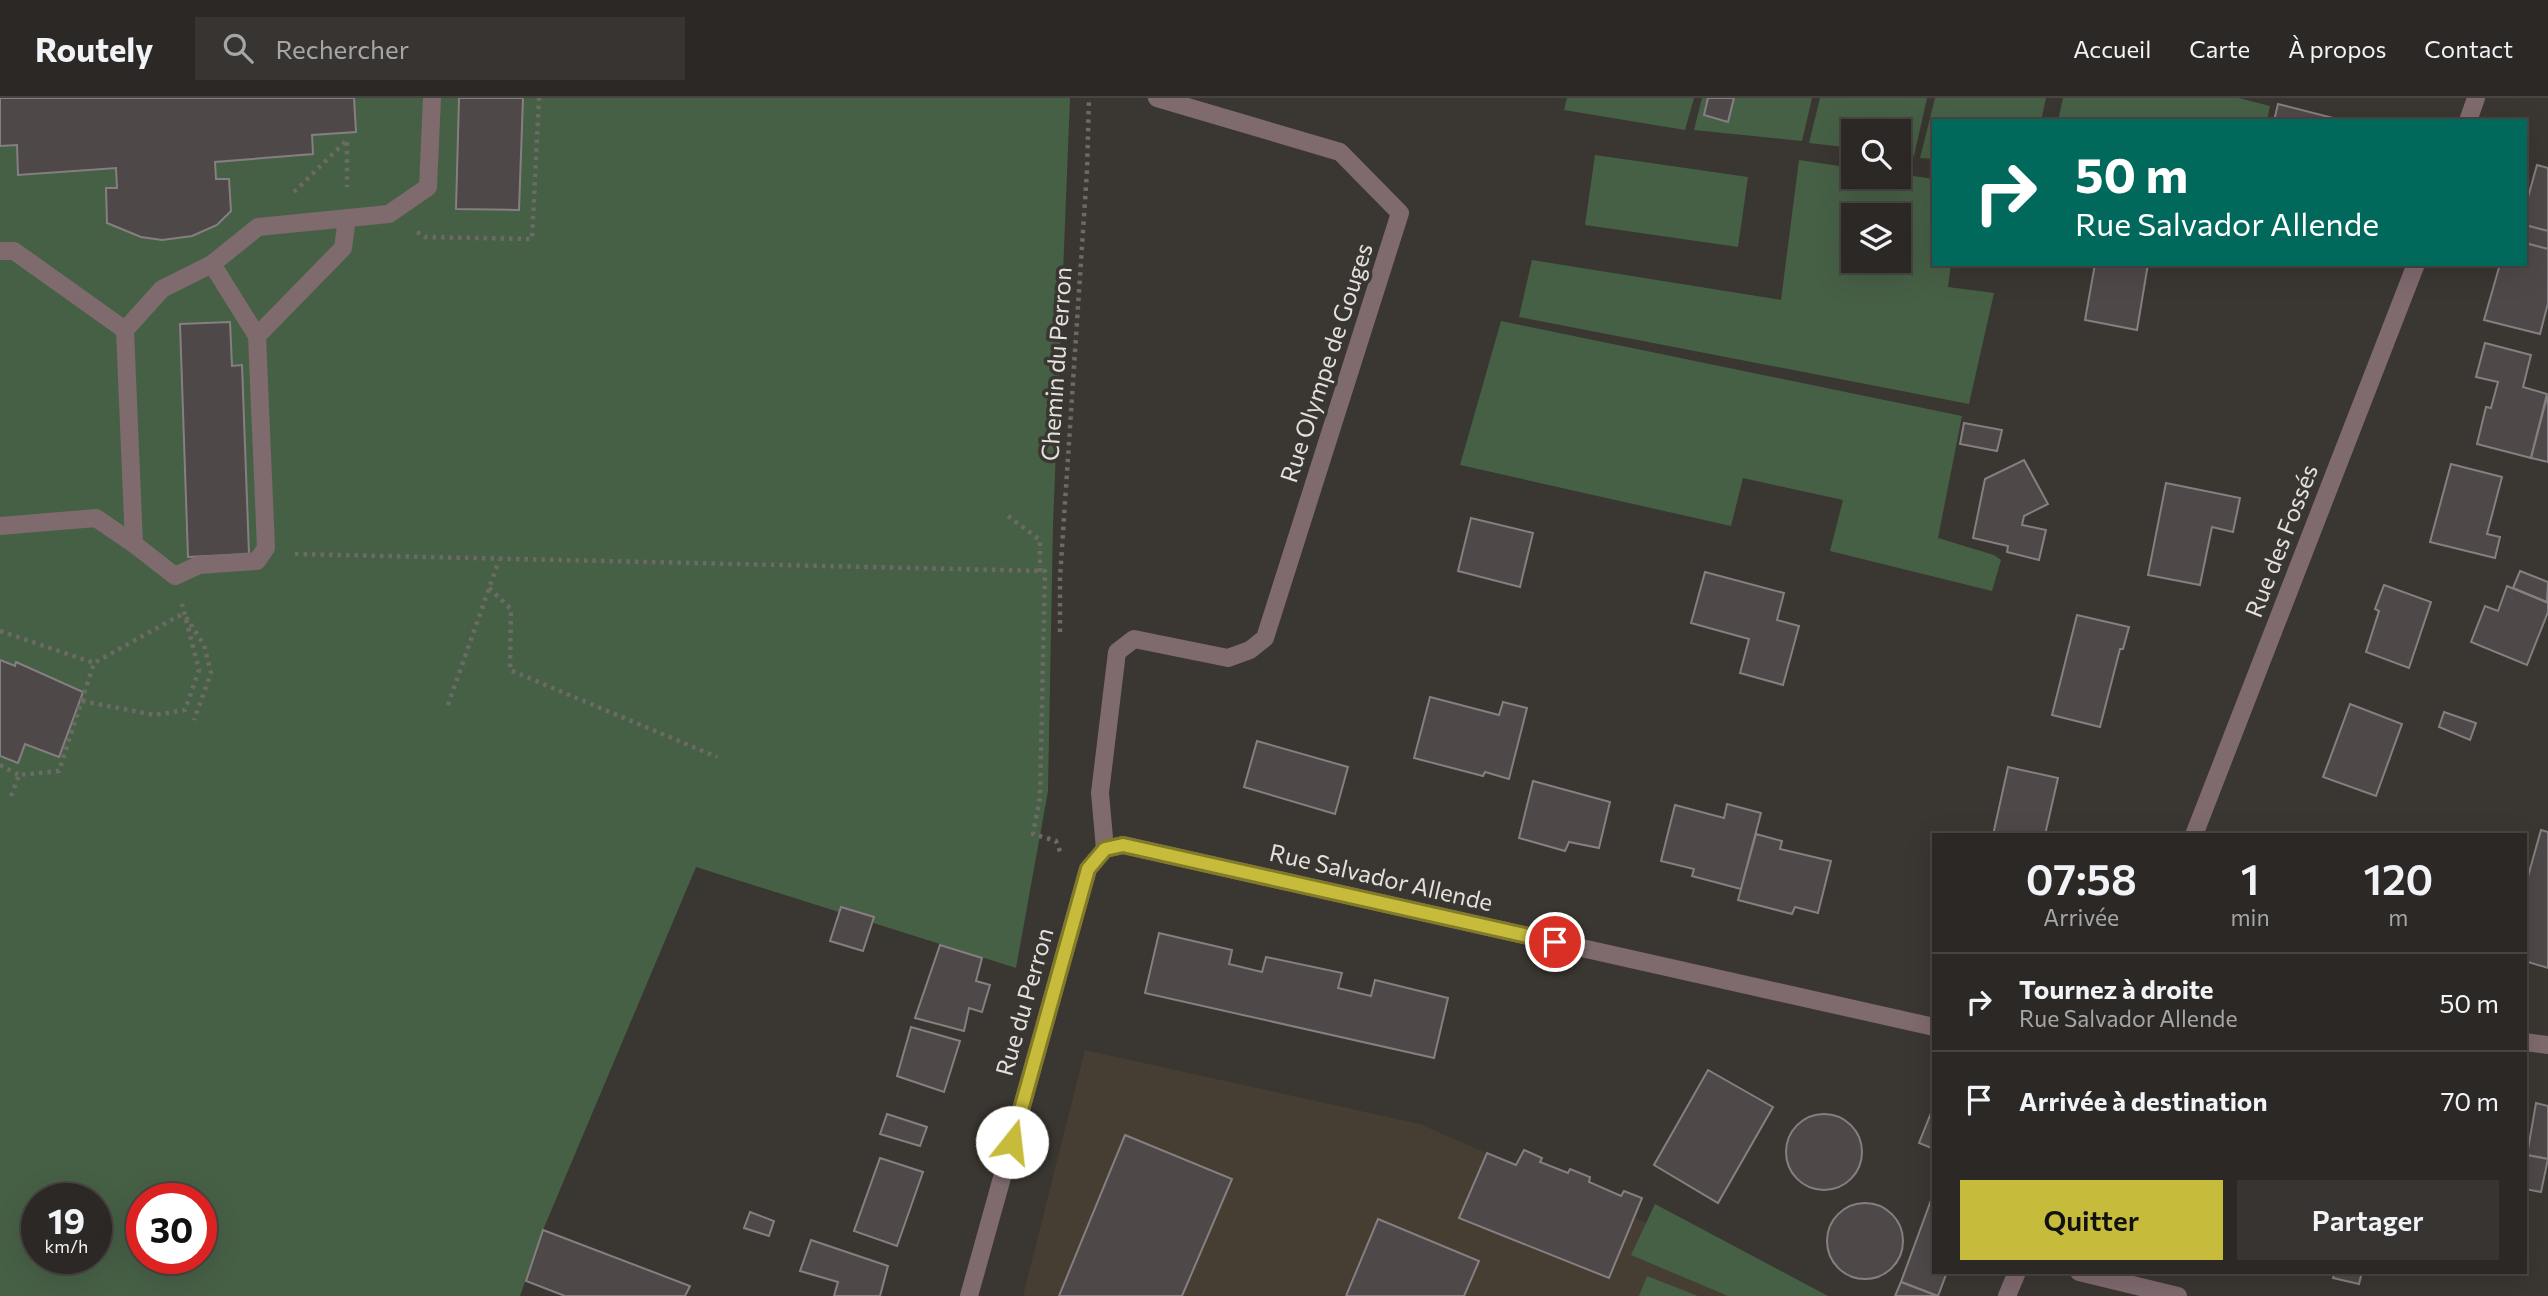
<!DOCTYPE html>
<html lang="fr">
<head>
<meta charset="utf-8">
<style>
  body { margin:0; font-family:Commissioner,sans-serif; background:#383432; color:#f1f3f6; height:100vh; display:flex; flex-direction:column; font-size:26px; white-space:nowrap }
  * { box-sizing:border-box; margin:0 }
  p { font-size:23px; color:#a6a6a7 }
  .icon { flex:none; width:38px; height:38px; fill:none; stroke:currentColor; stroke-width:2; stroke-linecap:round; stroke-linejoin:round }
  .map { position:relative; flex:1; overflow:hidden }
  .side { position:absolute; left:1932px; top:735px; width:595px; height:441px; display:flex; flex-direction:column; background:#2c2825; border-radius:0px; box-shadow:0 7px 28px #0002,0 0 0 2px #484442 }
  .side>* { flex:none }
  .hud { position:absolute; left:1932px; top:21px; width:595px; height:147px; border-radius:0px; box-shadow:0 7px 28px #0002,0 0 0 2px #484442; background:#00695c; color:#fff; overflow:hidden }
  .controls { position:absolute; left:1841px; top:21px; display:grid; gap:14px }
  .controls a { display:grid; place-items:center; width:70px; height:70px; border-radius:0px; background:#2c2825; box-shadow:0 7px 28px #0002,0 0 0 2px #484442; font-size:35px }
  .speed { position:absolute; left:21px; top:1085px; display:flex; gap:14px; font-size:35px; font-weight:700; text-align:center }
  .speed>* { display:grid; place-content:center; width:91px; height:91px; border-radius:50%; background:#2c2825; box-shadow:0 7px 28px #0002,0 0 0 2px #484442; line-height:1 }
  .speed small { font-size:18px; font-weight:400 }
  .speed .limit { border:10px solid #d22; background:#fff; color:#111 }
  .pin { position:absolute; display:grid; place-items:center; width:60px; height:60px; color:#fff; margin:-30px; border:4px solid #fff; border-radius:50%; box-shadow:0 2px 7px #0007 }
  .me { position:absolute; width:77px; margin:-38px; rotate:16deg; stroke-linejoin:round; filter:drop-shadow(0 0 5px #0008) }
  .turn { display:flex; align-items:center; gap:24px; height:147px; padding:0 28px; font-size:32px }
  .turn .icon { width:91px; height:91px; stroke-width:2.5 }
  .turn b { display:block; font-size:49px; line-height:60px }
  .eta { display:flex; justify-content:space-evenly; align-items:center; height:119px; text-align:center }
  .eta b { font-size:42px; font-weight:600; line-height:49px }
  .action { display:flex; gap:14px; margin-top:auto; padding:14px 28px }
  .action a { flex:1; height:80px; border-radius:0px; background:#c7bb3c; color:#111; font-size:28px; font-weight:600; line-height:80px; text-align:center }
  .action a+a { background:#383432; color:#f1f3f6 }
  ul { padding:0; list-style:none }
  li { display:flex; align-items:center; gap:21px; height:98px; padding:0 28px; border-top:2px solid #484442 }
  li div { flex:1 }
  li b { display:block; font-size:26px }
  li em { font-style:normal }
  header { display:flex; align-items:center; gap:42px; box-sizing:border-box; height:98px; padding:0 35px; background:#2c2825; border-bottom:2px solid #484442 }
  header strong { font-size:33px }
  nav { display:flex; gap:38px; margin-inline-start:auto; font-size:24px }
  .search { width:490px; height:63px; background:#383432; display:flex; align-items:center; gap:18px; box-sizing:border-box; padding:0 24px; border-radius:0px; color:#a6a6a7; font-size:26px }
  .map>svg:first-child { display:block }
  .built { fill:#463d33 }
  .green { fill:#466046; fill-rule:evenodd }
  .building { fill:#4f4849; stroke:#867f81; stroke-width:2 }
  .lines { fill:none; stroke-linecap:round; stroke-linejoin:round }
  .path { stroke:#6d6a65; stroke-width:4.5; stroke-dasharray:3.5 5; stroke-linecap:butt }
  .lane { stroke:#7f6a6e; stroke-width:18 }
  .street { stroke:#7f6a6e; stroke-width:18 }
  .route-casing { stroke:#817a27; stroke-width:18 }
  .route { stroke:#c7bb3c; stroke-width:12 }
  .labels { text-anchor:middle; stroke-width:7; stroke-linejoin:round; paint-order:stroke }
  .street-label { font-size:24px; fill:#e3e1de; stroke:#3a3631 }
</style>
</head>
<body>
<header>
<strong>Routely</strong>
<div class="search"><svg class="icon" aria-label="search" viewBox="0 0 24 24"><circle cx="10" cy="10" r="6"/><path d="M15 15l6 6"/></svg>Rechercher</div>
<nav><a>Accueil</a><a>Carte</a><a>À propos</a><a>Contact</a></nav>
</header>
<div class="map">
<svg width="2548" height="1198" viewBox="0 0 2548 1198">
  <rect width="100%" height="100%" fill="#3a3631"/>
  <path class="built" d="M 1085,952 L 1420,1026 L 1814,1198 L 1023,1198 Z"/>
  <g class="green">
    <path d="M 0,0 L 1070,0 L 1053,427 L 1048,693 L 1016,870 L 696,769 L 543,1132 L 520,1198 L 0,1198 ZM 37,1101 L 96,1101 L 96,1160 L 37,1160 ZM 142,1101 L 201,1101 L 201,1160 L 142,1160 Z"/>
    <path d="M 1567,0 L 1694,0 L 1685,32 L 1564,12 Z"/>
    <path d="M 1702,0 L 1812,0 L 1802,43 L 1694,32 Z"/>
    <path d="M 1820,0 L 1927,0 L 1914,58 L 1899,56 L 1899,33 L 1853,33 L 1853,50 L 1809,45 Z"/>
    <path d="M 1935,0 L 2046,0 L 2041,23 L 1934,23 L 1934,61 L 1920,60 Z"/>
    <path d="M 2063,0 L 2239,0 L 2270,8 L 2267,23 L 2058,23 Z"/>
    <path d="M 1595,57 L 1748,79 L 1738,149 L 1585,127 Z"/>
    <path d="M 1799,62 L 1853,70 L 1853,79 L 1899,79 L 1899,76 L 1934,81 L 1934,166 L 1951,166 L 1948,189 L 1994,195 L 1969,306 L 1519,219 L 1532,162 L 1781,202 ZM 1853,117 L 1899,117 L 1899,163 L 1853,163 Z"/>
    <path d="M 1501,223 L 1962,318 L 1938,440 L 1994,457 L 2001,462 L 1992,493 L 1830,453 L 1843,402 L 1743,380 L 1731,428 L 1460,367 Z"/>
    <path d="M 1655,1106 L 1828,1198 L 1728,1198 L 1631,1157 Z"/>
    <path d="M 1647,1178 L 1698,1198 L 1639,1198 Z"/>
  </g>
  <g class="building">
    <path d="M 0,0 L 354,0 L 356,34 L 312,37 L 313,56 L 215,64 L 216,81 L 229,81 L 231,113 L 217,127 L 192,138 L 162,142 L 141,139 L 107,125 L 106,90 L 117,90 L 116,70 L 18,77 L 17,47 L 0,48 Z"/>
    <path d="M 459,0 L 523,0 L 519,112 L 456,111 Z"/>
    <path d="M 1708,0 L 1734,0 L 1728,24 L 1704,17 Z"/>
    <path d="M 2278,6 L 2341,22 L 2341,23 L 2274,23 Z"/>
    <path d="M 2537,67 L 2548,70 L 2548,133 L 2525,127 L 2525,110 Z"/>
    <path d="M 2525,127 L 2548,133 L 2548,151 L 2525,145 Z"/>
    <path d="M 2525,145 L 2548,151 L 2548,205 L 2540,236 L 2484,222 L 2500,166 L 2525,166 Z"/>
    <path d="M 2095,166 L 2148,166 L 2137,232 L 2085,222 Z"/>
    <path d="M 230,224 L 232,268 L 242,267 L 249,456 L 188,459 L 180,226 Z"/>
    <path d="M 2485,245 L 2531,257 L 2523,289 L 2547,296 L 2531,360 L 2477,346 L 2486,309 L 2491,310 L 2498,284 L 2476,279 Z"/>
    <path d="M 2547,299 L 2548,299 L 2548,364 L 2531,360 Z"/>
    <path d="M 1964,325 L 2002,332 L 1997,353 L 1960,346 Z"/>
    <path d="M 2024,362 L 2048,406 L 2024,418 L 2022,427 L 2046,432 L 2039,462 L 2007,454 L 2008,448 L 1973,440 L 1985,381 Z"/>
    <path d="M 2451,366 L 2502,379 L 2487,436 L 2500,439 L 2495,460 L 2430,444 Z"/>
    <path d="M 2166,385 L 2240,400 L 2233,434 L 2212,429 L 2200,487 L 2148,477 Z"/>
    <path d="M 1471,420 L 1533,435 L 1520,489 L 1458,473 Z"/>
    <path d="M 2520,473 L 2548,484 L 2547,504 L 2513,490 Z"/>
    <path d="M 1705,474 L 1784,495 L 1777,522 L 1799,528 L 1783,587 L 1740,575 L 1749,541 L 1691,525 Z"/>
    <path d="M 2384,487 L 2431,504 L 2409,570 L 2366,554 L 2379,513 L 2375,511 Z"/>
    <path d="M 2507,488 L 2548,505 L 2548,514 L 2527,567 L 2471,544 L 2485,508 L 2498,513 Z"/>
    <path d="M 2077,517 L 2129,529 L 2123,551 L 2120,551 L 2100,629 L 2052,617 Z"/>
    <path d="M 0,562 L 15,568 L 16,564 L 83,594 L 59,659 L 25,646 L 18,665 L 0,658 Z"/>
    <path d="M 1430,599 L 1499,617 L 1503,604 L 1527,610 L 1509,681 L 1485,674 L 1483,678 L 1414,660 Z"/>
    <path d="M 2350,606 L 2402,626 L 2376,698 L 2323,679 Z"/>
    <path d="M 2444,614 L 2476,625 L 2470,642 L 2439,629 Z"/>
    <path d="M 1257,643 L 1348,669 L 1335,716 L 1244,689 Z"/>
    <path d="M 2008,669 L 2058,680 L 2045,737 L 1993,737 Z"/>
    <path d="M 1533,683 L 1610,704 L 1599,750 L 1569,744 L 1565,753 L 1519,740 Z"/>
    <path d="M 1727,706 L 1761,715 L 1741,791 L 1692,778 L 1694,771 L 1661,763 L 1675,707 L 1724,720 Z"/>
    <path d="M 2541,732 L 2548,734 L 2548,870 L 2525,863 L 2525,789 Z"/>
    <path d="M 1756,736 L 1782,743 L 1780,751 L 1831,763 L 1818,815 L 1795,809 L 1792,816 L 1738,802 Z"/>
    <path d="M 841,809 L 874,819 L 863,853 L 830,843 Z"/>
    <path d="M 1159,835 L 1232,852 L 1229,866 L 1262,874 L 1266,859 L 1342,875 L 1338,890 L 1371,898 L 1375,882 L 1448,900 L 1434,960 L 1145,895 Z"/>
    <path d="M 940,847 L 982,860 L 976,883 L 990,887 L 982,914 L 969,910 L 964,933 L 915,920 Z"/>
    <path d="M 911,929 L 960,943 L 944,994 L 897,978 Z"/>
    <path d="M 1708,972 L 1773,1009 L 1718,1105 L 1654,1067 Z"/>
    <path d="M 2536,1005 L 2548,1008 L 2548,1061 L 2527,1057 Z"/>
    <path d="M 1933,1010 L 1934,1010 L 1934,1051 L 1919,1045 Z"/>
    <circle cx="1824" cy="1054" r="38"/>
    <path d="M 887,1016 L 927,1029 L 920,1048 L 880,1036 Z"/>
    <path d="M 1125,1037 L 1232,1081 L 1182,1198 L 1059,1198 Z"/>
    <path d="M 1524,1052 L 1542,1060 L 1540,1064 L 1568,1075 L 1570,1071 L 1590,1079 L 1589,1084 L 1621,1098 L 1624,1093 L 1642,1100 L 1609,1180 L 1459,1120 L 1487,1055 L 1516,1067 Z"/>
    <path d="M 2527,1057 L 2548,1061 L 2541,1094 L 2525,1091 Z"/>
    <path d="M 880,1060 L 923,1074 L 897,1148 L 854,1133 Z"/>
    <path d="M 1934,1094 L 1934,1174 L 1947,1174 L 1938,1198 L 1901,1184 Z"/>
    <circle cx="1865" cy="1143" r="38"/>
    <path d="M 750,1114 L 774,1123 L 769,1138 L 744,1130 Z"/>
    <path d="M 1378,1121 L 1479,1163 L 1464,1198 L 1346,1198 Z"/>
    <path d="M 543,1132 L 690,1188 L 685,1198 L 565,1198 L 526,1183 Z"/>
    <path d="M 811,1142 L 888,1168 L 880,1198 L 834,1198 L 838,1184 L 800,1173 Z"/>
    <path d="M 2335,1174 L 2362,1174 L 2359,1186 L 2333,1180 Z"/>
    <path d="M 1901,1184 L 1935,1197 L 1935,1198 L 1895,1198 Z"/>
  </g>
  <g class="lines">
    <g class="path">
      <path d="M 294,94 L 347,42 L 347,89"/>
      <path d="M 417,134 L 425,139 L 532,141 L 539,0"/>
      <path d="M 1008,418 L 1040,442 L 1040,475"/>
      <path d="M 295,456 L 1045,473 L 1040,699 L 1033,736 L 1056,743 L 1061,756"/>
      <path d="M 489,490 L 511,511 L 510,572 L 717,659"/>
      <path d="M 186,519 L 204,547 L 211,575 L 194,622"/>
      <path d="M 0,533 L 94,565"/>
      <path d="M 1060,534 L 1060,480 L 1087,73 L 1089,0"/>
      <path d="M 82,603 L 155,617 L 185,612 L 199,572 L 182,506"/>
      <path d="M 448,607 L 499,462"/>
      <path d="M 0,667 L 19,677"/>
      <path d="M 11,698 L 19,677 L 59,673 L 94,565 L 184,515"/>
    </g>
    <g class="lane">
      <path d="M 0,153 L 14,153 L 125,232 L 134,446 L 175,478 L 199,467 L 257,463 L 266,450 L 257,238"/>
      <path d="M 212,166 L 257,238 L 343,150 L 347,120"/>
      <path d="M 125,232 L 162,191 L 212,166 L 258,129 L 389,116 L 428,89 L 432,0"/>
      <path d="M 0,428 L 96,420 L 134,446"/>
      <path d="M 2079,1174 L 2178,1198"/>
    </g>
    <g class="street">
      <path d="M 2468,23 L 2476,0"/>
      <path d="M 2194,737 L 2416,166"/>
      <path d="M 1105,751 L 1100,695 L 1117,554 L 1134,541 L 1228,560 L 1250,552 L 1265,540 L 1400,115 L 1340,54 L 1157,0"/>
      <path d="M 1105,751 L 1123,747 L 1934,929"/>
      <path d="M 2525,944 L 2548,947"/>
      <path d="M 969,1198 L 1088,771 L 1105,751"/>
      <path d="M 2007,1198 L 2017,1174"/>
    </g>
  </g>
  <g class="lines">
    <defs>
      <path id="route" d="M 1012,1044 L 1088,771 L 1105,751 L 1123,747 L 1555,844"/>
    </defs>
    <use href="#route" class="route-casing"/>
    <use href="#route" class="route"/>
  </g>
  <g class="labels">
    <g class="street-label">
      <text transform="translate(1327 265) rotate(-72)" y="8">Rue Olympe de Gouges</text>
      <text transform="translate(1057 266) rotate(-86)" y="8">Chemin du Perron</text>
      <text transform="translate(2282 443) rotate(-69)" y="8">Rue des Fossés</text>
      <text transform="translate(1381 780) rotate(13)" y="8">Rue Salvador Allende</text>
      <text transform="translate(1025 904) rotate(-74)" y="8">Rue du Perron</text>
    </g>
  </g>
</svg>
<div class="controls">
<a><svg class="icon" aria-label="search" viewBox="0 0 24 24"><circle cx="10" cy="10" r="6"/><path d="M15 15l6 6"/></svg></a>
<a><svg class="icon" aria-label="layers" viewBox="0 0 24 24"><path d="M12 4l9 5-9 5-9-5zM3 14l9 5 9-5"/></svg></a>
</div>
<div class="speed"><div>19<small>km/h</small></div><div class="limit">30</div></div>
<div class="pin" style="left:1555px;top:844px;background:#d93025"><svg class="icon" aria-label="arrive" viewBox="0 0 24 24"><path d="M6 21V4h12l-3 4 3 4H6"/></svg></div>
<svg class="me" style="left:1012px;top:1044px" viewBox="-20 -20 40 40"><circle r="19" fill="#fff"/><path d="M0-13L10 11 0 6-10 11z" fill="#c7bb3c"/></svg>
<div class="hud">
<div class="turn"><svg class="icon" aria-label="right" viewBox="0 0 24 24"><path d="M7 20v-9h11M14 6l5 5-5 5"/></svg><div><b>50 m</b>Rue Salvador Allende</div></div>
</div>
<section class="side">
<div class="eta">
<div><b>07:58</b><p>Arrivée</p></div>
<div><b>1</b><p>min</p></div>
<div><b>120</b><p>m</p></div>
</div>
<ul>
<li><svg class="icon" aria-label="right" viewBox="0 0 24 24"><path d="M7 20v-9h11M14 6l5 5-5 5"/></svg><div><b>Tournez à droite</b><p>Rue Salvador Allende</p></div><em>50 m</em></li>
<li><svg class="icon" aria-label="arrive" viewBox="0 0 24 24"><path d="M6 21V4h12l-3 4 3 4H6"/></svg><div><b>Arrivée à destination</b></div><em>70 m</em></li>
</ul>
<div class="action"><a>Quitter</a><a>Partager</a></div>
</section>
</div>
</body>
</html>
